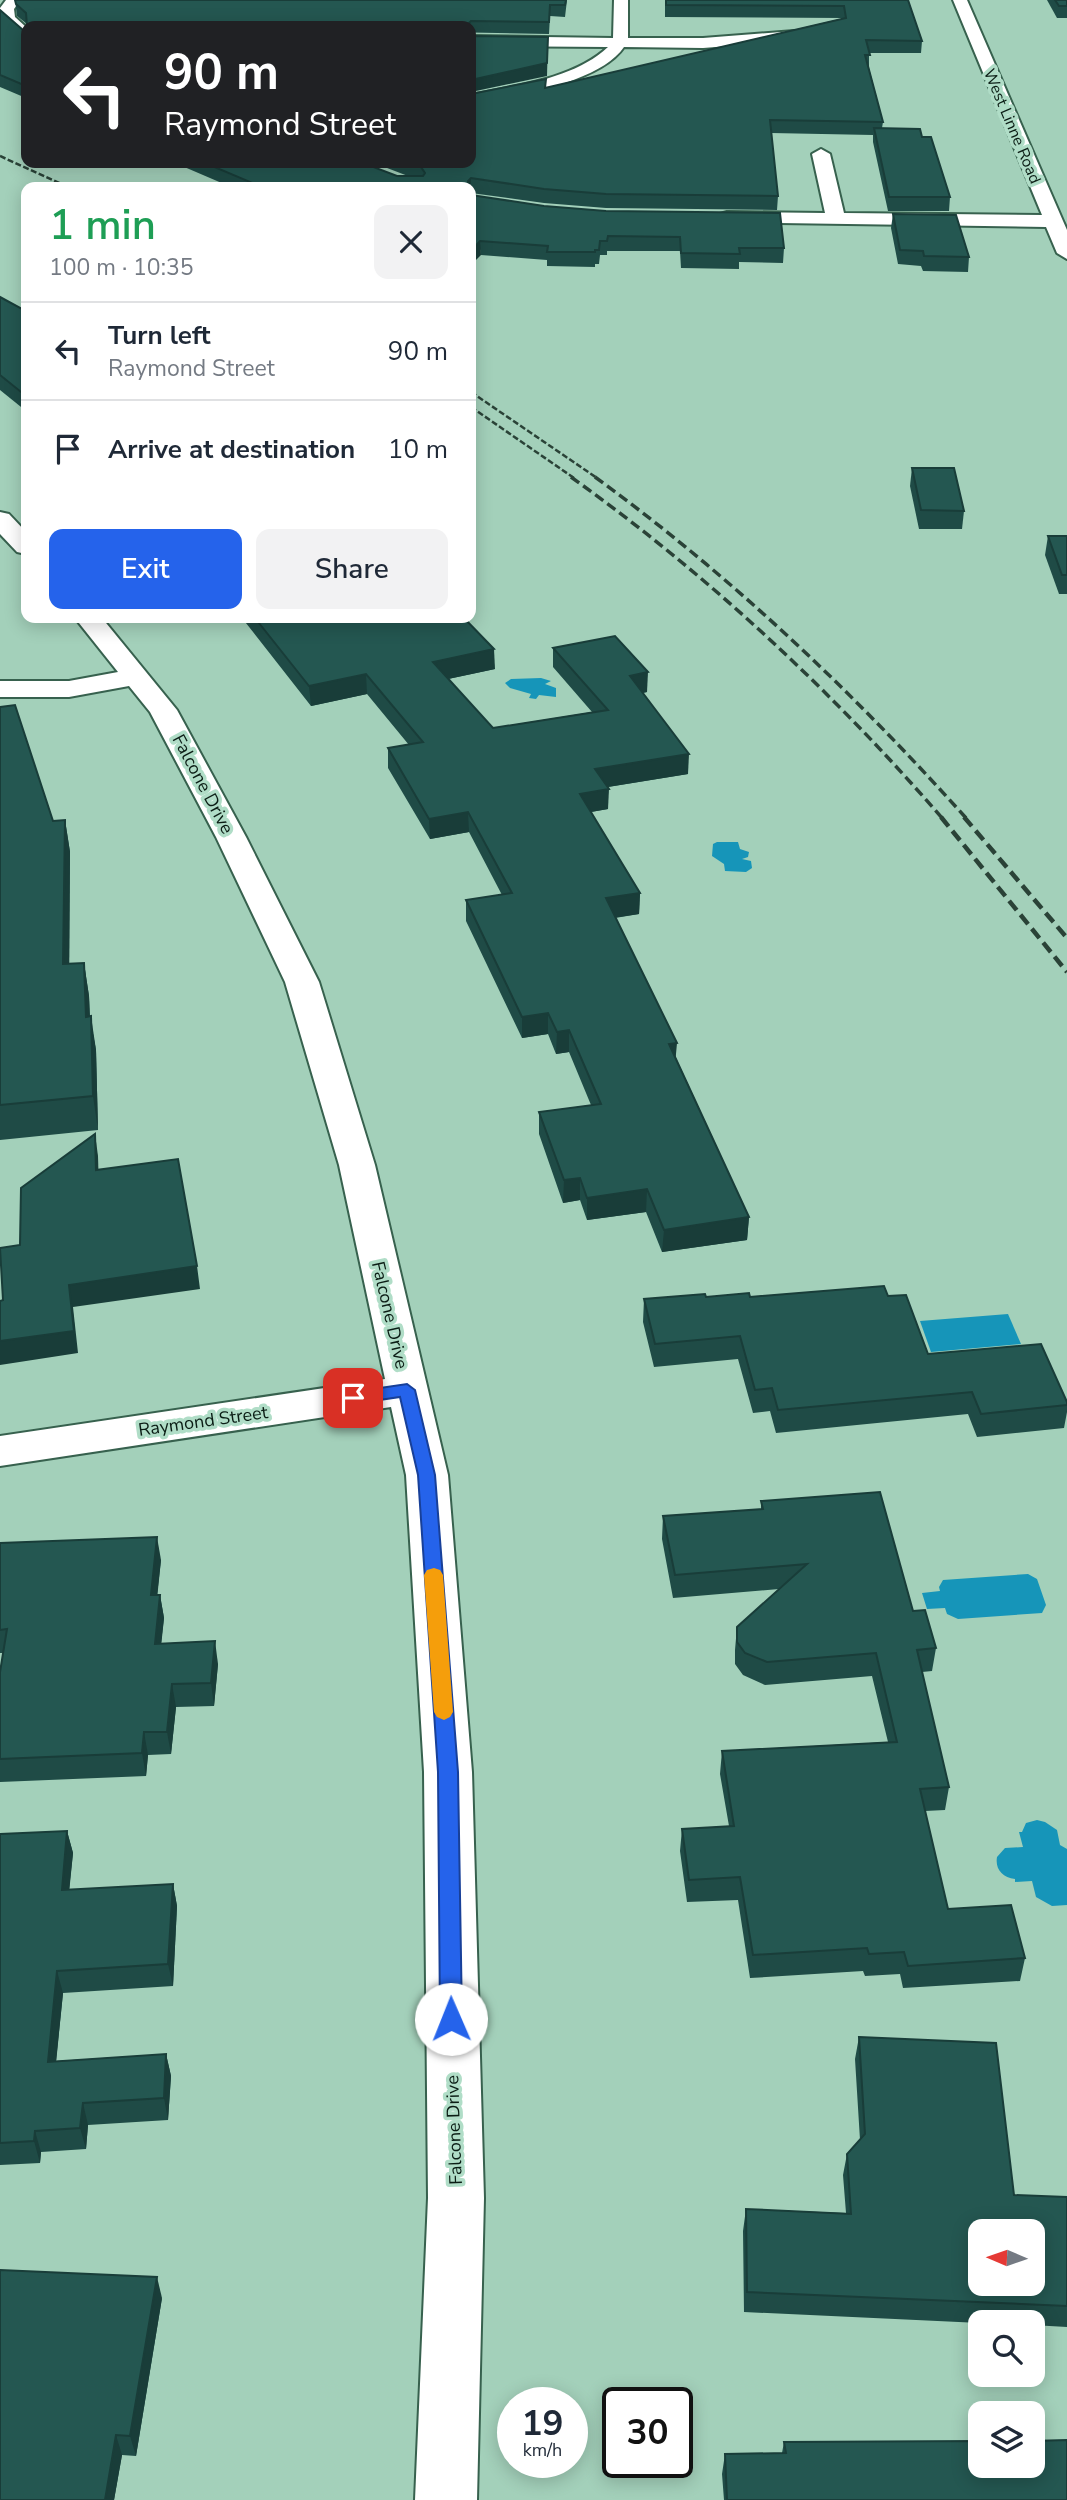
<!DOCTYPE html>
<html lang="en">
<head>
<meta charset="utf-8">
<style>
  body { margin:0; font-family:"Nunito Sans",sans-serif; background:#f2f2f3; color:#1f2937; height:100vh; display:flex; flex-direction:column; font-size:26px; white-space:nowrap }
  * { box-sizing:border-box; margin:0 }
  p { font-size:23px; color:#747a83 }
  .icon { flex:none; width:38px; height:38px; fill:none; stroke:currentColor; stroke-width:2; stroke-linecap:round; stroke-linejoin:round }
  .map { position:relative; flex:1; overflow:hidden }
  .details { position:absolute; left:21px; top:182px; width:455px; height:441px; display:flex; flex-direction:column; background:#fff; border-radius:14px; box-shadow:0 4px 18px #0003 }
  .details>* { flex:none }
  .guide { position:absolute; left:21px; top:21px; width:455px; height:147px; border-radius:14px; box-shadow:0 4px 18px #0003; background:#202124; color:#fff; overflow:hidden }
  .needle { width:46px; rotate:272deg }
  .fabs { position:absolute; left:968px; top:2219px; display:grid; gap:14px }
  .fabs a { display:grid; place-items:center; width:77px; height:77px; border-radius:14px; background:#fff; box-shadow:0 4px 18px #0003; font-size:35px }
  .speed { position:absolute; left:497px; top:2387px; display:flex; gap:14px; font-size:35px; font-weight:700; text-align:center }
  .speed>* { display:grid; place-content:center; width:91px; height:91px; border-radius:50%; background:#fff; box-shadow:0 4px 18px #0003; line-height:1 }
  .speed small { font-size:18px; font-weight:400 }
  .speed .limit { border:4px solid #111; border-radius:10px; background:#fff; color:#111 }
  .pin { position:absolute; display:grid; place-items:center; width:60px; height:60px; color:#fff; margin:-30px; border-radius:14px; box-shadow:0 4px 10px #0006 }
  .me { position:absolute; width:77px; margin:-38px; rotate:359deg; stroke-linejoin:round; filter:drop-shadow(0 0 5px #0008) }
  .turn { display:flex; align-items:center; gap:24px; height:147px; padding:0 28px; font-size:32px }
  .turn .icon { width:91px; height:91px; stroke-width:2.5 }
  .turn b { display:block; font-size:49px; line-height:60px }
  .round { display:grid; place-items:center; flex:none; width:74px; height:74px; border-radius:14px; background:#f2f2f3 }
  .head { display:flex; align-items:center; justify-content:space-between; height:119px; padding:0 28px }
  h1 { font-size:42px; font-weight:600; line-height:52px; color:#1e9e55 }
  .button { display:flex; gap:14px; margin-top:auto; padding:14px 28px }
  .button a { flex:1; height:80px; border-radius:14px; background:#2563eb; color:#fff; font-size:28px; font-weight:600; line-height:80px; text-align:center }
  .button a+a { background:#f2f2f3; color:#1f2937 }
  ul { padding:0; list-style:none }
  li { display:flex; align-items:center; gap:21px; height:98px; padding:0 28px; border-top:2px solid #e0e1e3 }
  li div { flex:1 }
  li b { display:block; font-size:26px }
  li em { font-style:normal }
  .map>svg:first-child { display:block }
  .water { fill:#1695b9 }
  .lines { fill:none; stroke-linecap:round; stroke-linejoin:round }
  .minor-casing { stroke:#37614e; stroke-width:4 }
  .minor { fill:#fff; fill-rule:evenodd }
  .rail-far2 { stroke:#2a4237; stroke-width:2.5; stroke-dasharray:6 2.5; stroke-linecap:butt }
  .rail-far1 { stroke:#2a4237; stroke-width:3.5; stroke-dasharray:10 5; stroke-linecap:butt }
  .rail { stroke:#2a4237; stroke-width:4.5; stroke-dasharray:12 6; stroke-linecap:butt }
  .wall { fill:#1f4b46 }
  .shaded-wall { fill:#193d39 }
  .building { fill:#245751; stroke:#193d39; stroke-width:2; fill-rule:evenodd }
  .route { fill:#2563eb; stroke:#184099; stroke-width:2 }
  .slow { fill:#f59e0b }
  .labels { text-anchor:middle; stroke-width:7; stroke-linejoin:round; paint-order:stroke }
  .far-street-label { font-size:16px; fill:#0b1d15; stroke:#b0ddc7 }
  .street-label { font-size:18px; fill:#0b1d15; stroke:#b0ddc7 }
</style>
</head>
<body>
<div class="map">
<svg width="1067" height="2500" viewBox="0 0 1067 2500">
  <rect width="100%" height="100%" fill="#a3d0ba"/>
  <g class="water">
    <path d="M 541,678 L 551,681 L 545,684 L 556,688 L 556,697 L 539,695 L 536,699 L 529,698 L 531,694 L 510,688 L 505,683 L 511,679 Z"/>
    <path d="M 717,842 L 738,842 L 740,849 L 749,852 L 748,857 L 742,859 L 751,861 L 752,868 L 746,872 L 725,871 L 724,864 L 712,856 L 713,844 Z"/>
    <path d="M 1008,1314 L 1021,1344 L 931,1352 L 920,1321 Z"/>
    <path d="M 1028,1574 L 1037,1579 L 1046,1605 L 1042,1613 L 958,1619 L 947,1614 L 945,1608 L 927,1609 L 922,1593 L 940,1591 L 939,1587 L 943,1580 Z"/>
    <path d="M 1037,1820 L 1045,1822 L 1057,1830 L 1060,1845 L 1067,1849 L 1067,1905 L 1052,1906 L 1036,1897 L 1032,1881 L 1015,1882 L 1015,1879 C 1002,1877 995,1869 997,1857 L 1005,1848 L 1023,1847 L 1019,1832 L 1022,1832 L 1026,1823 Z"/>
  </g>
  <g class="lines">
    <defs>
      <g id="minor">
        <path d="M 6,0 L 21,0 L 14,9 L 15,17 L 26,27 L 26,40 L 21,38 L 0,18 L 0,8 Z"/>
        <path d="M 614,0 L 628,0 L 628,38 L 703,38 L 794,31 L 802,36 L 794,41 L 703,48 L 624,47 C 600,83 512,97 471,105 L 471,95 C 515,86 574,79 608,47 L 471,46 L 471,36 L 613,38 Z"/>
        <path d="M 953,0 L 967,0 L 1063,221 L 1067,230 L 1067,259 L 1057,253 L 1046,227 L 720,222 L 718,218 L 720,214 L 727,212 L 825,213 L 812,154 L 821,149 L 830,154 L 844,213 L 1042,215 Z"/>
        <path d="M 0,512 L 9,514 L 26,532 L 26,554 L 17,552 L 0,534 Z"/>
        <path d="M 75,618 L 102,618 L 177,710 L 246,837 L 319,982 L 375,1165 L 448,1475 L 472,1772 L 484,2198 L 477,2500 L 415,2500 L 428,2198 L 424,1772 L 406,1475 L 391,1407 L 0,1466 L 0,1436 L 385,1379 L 339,1165 L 285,982 L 216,837 L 150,712 L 129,686 L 69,697 L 0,697 L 0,681 L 69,681 L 118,672 Z"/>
      </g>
    </defs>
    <use href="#minor" class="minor-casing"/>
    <use href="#minor" class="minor"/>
    <g class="rail-far2">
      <path d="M 0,156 L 68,187"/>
      <path d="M 471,392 L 597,478"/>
      <path d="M 471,407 L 574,478"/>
    </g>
    <g class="rail-far1">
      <path d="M 571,477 C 707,574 833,692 942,818"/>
      <path d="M 595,477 C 731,576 853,692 966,818"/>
    </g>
    <g class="rail">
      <path d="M 941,817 L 1067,972"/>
      <path d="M 964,817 L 1067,938"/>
    </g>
  </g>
  <g class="wall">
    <path d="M 15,0 L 567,0 L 565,17 L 550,16 L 549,34 L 27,24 L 17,16 Z"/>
    <path d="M 665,0 L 908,0 L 922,41 L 921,53 L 869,53 L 869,68 L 883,122 L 882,128 L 922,137 L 950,197 L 949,211 L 888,211 L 873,142 L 873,135 L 771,133 L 778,196 L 777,210 L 606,208 L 544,203 L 471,193 L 471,187 L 231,187 L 175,163 L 363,163 L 397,176 L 408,176 L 374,163 L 471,163 L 546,88 L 844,18 L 665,17 Z"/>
    <path d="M 1047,0 L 1067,0 L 1067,18 L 1057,18 Z"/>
    <path d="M 0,10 L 23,30 L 26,28 L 26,98 L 0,87 Z"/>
    <path d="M 471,195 L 784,248 L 783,263 L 739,262 L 739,269 L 681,268 L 680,251 L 607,251 L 607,255 L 600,255 L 599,264 L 595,264 L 595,267 L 547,266 L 547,260 L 481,255 Z"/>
    <path d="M 893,214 L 969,257 L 968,272 L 923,271 L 921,266 L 898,264 L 891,228 Z"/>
    <path d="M 0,297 L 26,311 L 26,411 L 0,390 Z"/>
    <path d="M 912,468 L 964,511 L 962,529 L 919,529 L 910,486 Z"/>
    <path d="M 1048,536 L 1067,536 L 1067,594 L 1059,594 L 1045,555 Z"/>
    <path d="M 242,618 L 464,618 L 495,669 L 448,679 L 493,728 L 592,712 L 553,667 L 553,648 L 647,692 L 643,693 L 688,774 L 608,787 L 608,809 L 591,812 L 640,893 L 639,914 L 615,918 L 676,1058 L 749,1217 L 747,1240 L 662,1252 L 646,1212 L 587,1220 L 580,1200 L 563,1203 L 539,1134 L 539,1112 L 591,1105 L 569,1052 L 556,1054 L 548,1034 L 522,1038 L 466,921 L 466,900 L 502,895 L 469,832 L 430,839 L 388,768 L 388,748 L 409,745 L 367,694 L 311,706 Z"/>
    <path d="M 0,707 L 53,821 L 65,820 L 70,852 L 69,964 L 84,963 L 89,996 L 90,1017 L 96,1050 L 98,1130 L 0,1140 Z"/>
    <path d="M 888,1296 L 928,1354 L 1067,1402 L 1067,1412 L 1064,1428 L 977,1437 L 968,1414 L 776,1433 L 770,1411 L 753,1413 L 738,1359 L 654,1367 L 643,1322 L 644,1299 L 706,1297 Z"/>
    <path d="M 761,1501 L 913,1611 L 936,1648 L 932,1671 L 922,1672 L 949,1787 L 945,1810 L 925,1811 L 948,1909 L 1025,1958 L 1020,1981 L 903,1988 L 900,1974 L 865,1976 L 863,1971 L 750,1978 L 738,1900 L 687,1902 L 680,1851 L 682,1829 L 729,1826 L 720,1774 L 722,1751 L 888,1742 L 872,1676 L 765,1685 L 743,1675 L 735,1664 L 735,1650 L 737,1627 L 779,1589 L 673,1598 L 662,1539 L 663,1516 L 761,1509 Z"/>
    <path d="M 0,1543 L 161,1560 L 157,1595 L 160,1595 L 164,1618 L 161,1643 L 218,1664 L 214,1706 L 176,1707 L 171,1754 L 148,1755 L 146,1776 L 0,1782 L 0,1672 L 3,1653 L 0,1653 Z"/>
    <path d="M 67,1831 L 73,1853 L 69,1890 L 173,1884 L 177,1906 L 173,1986 L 63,1993 L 56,2061 L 166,2054 L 171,2076 L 168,2120 L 88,2125 L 86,2149 L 41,2152 L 40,2163 L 0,2165 L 0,1834 Z"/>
    <path d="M 859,2037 L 1014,2195 L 1067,2197 L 1067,2327 L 1032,2325 L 1032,2322 L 980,2323 L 744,2312 L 743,2231 L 746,2209 L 846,2213 L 843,2175 L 847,2154 L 860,2140 L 855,2059 Z"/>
    <path d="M 162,2298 L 136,2456 L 122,2455 L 114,2500 L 0,2500 Z"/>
    <path d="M 784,2442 L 1067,2500 L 724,2500 L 722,2474 L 725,2454 L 782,2453 Z"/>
  </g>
  <g class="shaded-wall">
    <path d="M 548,37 L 547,76 L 471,92 L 471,80 Z"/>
    <path d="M 471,178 L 471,193 L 471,187 L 468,187 L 468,181 Z"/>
    <path d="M 480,241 L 481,255 L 471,265 L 471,251 Z"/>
    <path d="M 494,649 L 495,669 L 434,682 L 433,662 Z"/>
    <path d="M 648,672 L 647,692 L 629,695 L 630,676 Z"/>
    <path d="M 366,674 L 367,694 L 311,706 L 309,686 Z"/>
    <path d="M 689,754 L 688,774 L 595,789 L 595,769 Z"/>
    <path d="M 609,789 L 608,809 L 579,814 L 580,794 Z"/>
    <path d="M 468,812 L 469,832 L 430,839 L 429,819 Z"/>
    <path d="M 65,820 L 70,852 L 69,998 L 63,964 Z"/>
    <path d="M 640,893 L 639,914 L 605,919 L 606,898 Z"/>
    <path d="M 84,963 L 89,996 L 91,1050 L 86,1017 Z"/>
    <path d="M 548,1013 L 548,1034 L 522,1038 L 522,1017 Z"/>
    <path d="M 91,1016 L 96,1050 L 98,1130 L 93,1096 Z"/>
    <path d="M 569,1030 L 569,1052 L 556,1054 L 557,1032 Z"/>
    <path d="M 677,1043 L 675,1065 L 669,1044 Z"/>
    <path d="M 95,1134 L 98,1156 L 99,1192 L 96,1170 Z"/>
    <path d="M 580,1178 L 580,1200 L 563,1203 L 564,1180 Z"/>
    <path d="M 647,1189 L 646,1212 L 587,1220 L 587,1198 Z"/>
    <path d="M 749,1217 L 747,1240 L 662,1252 L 664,1230 Z"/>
    <path d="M 197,1266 L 200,1289 L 73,1307 L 78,1353 L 0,1365 L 0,1341 L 69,1285 Z"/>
    <path d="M 157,1537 L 161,1560 L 155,1618 L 151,1595 Z"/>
    <path d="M 160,1595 L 164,1618 L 159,1666 L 155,1644 Z"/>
    <path d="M 215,1641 L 218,1664 L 214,1706 L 211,1683 Z"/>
    <path d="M 172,1684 L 176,1707 L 171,1754 L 167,1732 Z"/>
    <path d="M 144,1732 L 148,1755 L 146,1776 L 142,1753 Z"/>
    <path d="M 67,1831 L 73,1853 L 67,1913 L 62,1890 Z"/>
    <path d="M 173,1884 L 177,1906 L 173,1986 L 168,1964 Z"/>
    <path d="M 57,1971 L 63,1993 L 54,2083 L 48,2062 Z"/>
    <path d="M 166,2054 L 171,2076 L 168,2120 L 164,2098 Z"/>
    <path d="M 83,2103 L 88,2125 L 86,2149 L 80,2128 Z"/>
    <path d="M 35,2131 L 41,2152 L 40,2163 L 34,2141 Z"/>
    <path d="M 157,2277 L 162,2298 L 136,2456 L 130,2436 Z"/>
    <path d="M 116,2435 L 122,2455 L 114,2500 L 105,2500 Z"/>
  </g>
  <g class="building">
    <path d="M 15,0 L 566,0 L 565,5 L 550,5 L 549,22 L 471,21 L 468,24 L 469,26 L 27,26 L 26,13 L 16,4 Z"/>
    <path d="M 666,0 L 908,0 L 922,41 L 866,40 L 870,55 L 865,55 L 883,122 L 770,120 L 778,196 L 606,194 L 544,189 L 471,178 L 468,181 L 469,187 L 262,187 L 205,163 L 363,163 L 397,176 L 423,176 L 425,173 L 421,167 L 410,163 L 471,163 L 471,94 L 546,79 L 545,88 L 846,18 L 844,6 L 666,5 Z"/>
    <path d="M 1055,0 L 1067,0 L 1067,6 L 1059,6 Z"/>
    <path d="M 0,10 L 23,30 L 26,28 L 26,86 L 0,75 Z"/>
    <path d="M 471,36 L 548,37 L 547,63 L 471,80 Z"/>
    <path d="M 874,128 L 920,129 L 922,137 L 931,137 L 950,197 L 889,197 Z"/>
    <path d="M 471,195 L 544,206 L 606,211 L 780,213 L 784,248 L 739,248 L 740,254 L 681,253 L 680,237 L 608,236 L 607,241 L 600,241 L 599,250 L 595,250 L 595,252 L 547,252 L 548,246 L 480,241 L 471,251 Z"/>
    <path d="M 893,214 L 956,215 L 969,257 L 924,256 L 923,251 L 900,250 Z"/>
    <path d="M 0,297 L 26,311 L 26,396 L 0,375 Z"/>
    <path d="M 912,468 L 954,468 L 964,511 L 921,510 Z"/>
    <path d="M 1048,536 L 1067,536 L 1067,575 L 1062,575 Z"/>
    <path d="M 255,618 L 464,618 L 494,649 L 433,662 L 493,728 L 608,710 L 553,648 L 615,636 L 648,672 L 630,676 L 689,754 L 595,769 L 609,789 L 580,794 L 640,893 L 606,898 L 677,1043 L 669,1044 L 749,1217 L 664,1230 L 647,1189 L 587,1198 L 580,1178 L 564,1180 L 539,1112 L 601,1104 L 569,1030 L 557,1032 L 548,1013 L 522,1017 L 466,900 L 512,893 L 468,812 L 429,819 L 388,748 L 423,742 L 366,674 L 309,686 Z"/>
    <path d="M 15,705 L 53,821 L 65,820 L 63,964 L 84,963 L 86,1017 L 91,1016 L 93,1096 L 0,1105 L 0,707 Z"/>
    <path d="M 95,1134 L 96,1170 L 178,1159 L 197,1266 L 69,1285 L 74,1331 L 0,1341 L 0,1301 L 3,1300 L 0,1248 L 20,1245 L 21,1188 Z"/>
    <path d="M 884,1286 L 888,1296 L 906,1295 L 928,1354 L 1041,1344 L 1067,1402 L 1067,1405 L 981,1414 L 972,1392 L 778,1410 L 772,1388 L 755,1390 L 740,1336 L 655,1344 L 644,1299 L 705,1294 L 706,1297 L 749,1293 L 750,1297 Z"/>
    <path d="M 880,1492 L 913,1611 L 925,1610 L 936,1648 L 917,1650 L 949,1787 L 920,1789 L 948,1909 L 1011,1905 L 1025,1958 L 908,1966 L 904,1952 L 869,1954 L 867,1948 L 753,1955 L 740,1877 L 689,1880 L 682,1829 L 734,1826 L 722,1751 L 897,1742 L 876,1653 L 767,1662 L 745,1653 L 737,1642 L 737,1627 L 807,1564 L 675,1575 L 663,1516 L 763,1509 L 761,1501 Z"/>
    <path d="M 157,1537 L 151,1595 L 160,1595 L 155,1644 L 215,1641 L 211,1683 L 172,1684 L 167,1732 L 144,1732 L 142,1753 L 0,1759 L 0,1672 L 7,1629 L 0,1630 L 0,1543 Z"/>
    <path d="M 67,1831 L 62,1890 L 173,1884 L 168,1964 L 57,1971 L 48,2062 L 166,2054 L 164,2098 L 83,2103 L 80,2128 L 35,2131 L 34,2141 L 0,2143 L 0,1834 Z"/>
    <path d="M 859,2037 L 996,2043 L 1014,2195 L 1067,2197 L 1067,2306 L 747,2292 L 746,2209 L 851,2214 L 847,2154 L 865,2134 ZM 980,2231 L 1032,2231 L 1032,2284 L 980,2284 Z"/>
    <path d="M 0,2270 L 157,2277 L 130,2436 L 116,2435 L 105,2500 L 0,2500 Z"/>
    <path d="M 1067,2440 L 1067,2500 L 727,2500 L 725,2454 L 786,2453 L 784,2442 L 980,2441 L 980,2466 L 1032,2466 L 1032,2441 Z"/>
  </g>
  <path class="route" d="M 407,1384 L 415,1390 L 435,1475 L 458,1772 L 462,2019 L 459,2026 L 451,2029 L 443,2026 L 440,2019 L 438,1772 L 418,1475 L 400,1397 L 353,1404 L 344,1398 L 353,1392 Z"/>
  <path class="slow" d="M 434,1568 L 440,1570 L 443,1575 L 453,1712 L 450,1717 L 444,1720 L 437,1717 L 434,1712 L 424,1575 L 427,1570 Z"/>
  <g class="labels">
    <g class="far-street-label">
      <text transform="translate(1013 126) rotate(67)" y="6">West Linne Road</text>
    </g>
    <g class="street-label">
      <text transform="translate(203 784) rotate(62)" y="6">Falcone Drive</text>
      <text transform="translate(390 1315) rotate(77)" y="6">Falcone Drive</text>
      <text transform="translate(203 1421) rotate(-8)" y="6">Raymond Street</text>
      <text transform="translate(454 2130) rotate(-92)" y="6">Falcone Drive</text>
    </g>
  </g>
</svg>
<div class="fabs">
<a><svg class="needle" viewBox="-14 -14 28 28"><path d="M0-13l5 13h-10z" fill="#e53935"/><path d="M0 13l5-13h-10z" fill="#747a83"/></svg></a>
<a><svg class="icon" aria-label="search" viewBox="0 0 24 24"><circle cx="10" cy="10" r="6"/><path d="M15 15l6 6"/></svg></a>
<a><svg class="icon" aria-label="layers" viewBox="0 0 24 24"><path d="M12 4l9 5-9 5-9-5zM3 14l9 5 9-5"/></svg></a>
</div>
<div class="speed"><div>19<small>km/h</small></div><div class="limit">30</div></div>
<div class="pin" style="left:353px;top:1398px;background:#d93025"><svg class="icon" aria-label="arrive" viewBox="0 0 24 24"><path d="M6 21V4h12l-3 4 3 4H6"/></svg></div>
<svg class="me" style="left:451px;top:2019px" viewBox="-20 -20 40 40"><circle r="19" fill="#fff"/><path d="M0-13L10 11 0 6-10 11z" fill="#2563eb"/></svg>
<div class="guide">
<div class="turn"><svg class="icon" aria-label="left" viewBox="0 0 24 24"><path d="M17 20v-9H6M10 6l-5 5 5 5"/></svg><div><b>90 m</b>Raymond Street</div></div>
</div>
<section class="details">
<div class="head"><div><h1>1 min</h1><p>100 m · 10:35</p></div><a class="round"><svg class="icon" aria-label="close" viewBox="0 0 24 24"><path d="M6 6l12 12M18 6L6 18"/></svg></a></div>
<ul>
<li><svg class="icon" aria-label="left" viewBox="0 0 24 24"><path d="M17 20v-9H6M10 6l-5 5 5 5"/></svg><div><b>Turn left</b><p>Raymond Street</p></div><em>90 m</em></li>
<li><svg class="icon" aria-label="arrive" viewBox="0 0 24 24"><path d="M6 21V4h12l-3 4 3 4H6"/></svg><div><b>Arrive at destination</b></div><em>10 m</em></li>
</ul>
<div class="button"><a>Exit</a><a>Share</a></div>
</section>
</div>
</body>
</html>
